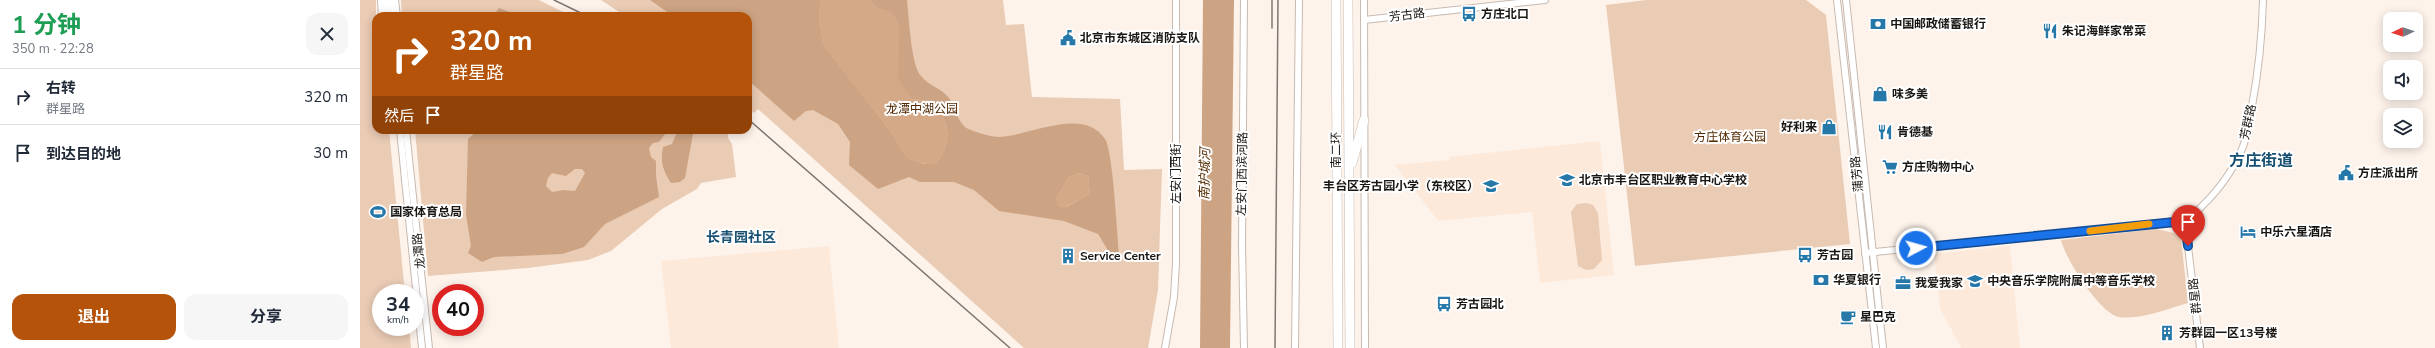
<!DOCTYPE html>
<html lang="zh">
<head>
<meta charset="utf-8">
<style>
  body { margin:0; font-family:"Nunito Sans","Noto Sans SC",sans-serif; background:#f6f6f7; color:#1f2937; height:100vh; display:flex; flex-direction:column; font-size:15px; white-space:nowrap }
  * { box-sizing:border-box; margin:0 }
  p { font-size:13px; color:#747a83 }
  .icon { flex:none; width:22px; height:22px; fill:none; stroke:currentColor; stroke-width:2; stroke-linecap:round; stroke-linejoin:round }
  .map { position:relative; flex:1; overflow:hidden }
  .drawer { display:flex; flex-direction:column; background:#fff; width:360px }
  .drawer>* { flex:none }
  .hud { position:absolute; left:12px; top:12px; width:380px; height:122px; border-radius:12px; box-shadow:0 2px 10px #0003; background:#b45309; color:#fff; overflow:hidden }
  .needle { width:26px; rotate:266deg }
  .fabs { position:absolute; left:2023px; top:12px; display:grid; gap:8px }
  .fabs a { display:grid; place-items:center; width:40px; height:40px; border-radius:8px; background:#fff; box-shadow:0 2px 10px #0003; font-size:20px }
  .speed { position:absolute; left:12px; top:284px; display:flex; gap:8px; font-size:20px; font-weight:700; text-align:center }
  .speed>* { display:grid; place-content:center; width:52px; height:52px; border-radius:50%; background:#fff; box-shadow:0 2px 10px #0003; line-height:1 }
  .speed small { font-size:10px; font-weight:400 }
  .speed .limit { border:6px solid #d22; background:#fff; color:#111 }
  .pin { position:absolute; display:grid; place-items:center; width:34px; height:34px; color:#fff; margin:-41px -17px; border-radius:50% 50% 50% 0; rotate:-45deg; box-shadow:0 0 4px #0007 }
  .pin .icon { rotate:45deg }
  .me { position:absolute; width:44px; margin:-22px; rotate:84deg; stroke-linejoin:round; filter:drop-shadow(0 0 3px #0008) }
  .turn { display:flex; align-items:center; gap:14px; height:84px; padding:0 12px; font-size:18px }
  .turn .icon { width:52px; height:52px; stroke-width:2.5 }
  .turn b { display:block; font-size:28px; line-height:34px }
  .then { display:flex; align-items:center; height:38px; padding:0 12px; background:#0003; gap:8px; font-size:15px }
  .round { display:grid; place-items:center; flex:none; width:42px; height:42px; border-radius:12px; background:#f6f6f7 }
  .summary { display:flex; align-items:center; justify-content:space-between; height:68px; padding:0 12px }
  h1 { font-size:24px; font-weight:700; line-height:30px; color:#1e9e55 }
  .action { display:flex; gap:8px; margin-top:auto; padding:8px 12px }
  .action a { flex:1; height:46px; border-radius:12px; background:#b45309; color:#fff; font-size:16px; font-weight:700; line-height:46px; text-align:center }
  .action a+a { background:#f6f6f7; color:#1f2937 }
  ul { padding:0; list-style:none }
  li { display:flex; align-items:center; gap:12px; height:56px; padding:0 12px; border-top:1px solid #e0e1e3 }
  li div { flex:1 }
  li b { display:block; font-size:15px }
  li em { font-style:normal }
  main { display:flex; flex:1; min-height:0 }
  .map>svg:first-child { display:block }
  .built { fill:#fde9da }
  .green { fill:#eacbb4 }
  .forest { fill:#d3a988 }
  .water { fill:#cda483; fill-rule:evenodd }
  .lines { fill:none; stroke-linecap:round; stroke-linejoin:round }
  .minor-casing { stroke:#c7bab1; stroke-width:8 }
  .highway-casing { stroke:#c7bab1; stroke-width:10 }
  .minor { stroke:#fff; stroke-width:6 }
  .highway { stroke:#fff; stroke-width:9 }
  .rail { stroke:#7e7771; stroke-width:1.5 }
  .route-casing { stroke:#114b97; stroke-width:10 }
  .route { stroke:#1a73e8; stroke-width:7 }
  .slow { stroke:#f59e0b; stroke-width:7 }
  .labels { text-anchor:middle; stroke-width:4; stroke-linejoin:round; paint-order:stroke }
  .poi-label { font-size:12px; font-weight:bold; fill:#1a1612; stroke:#fff; text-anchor:start }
  .street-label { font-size:12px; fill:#1a1612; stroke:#fff }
  .park-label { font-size:12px; fill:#512900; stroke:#fff }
  .water-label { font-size:13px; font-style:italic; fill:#562e04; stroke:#fff }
  .quarter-label { font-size:14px; font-weight:bold; fill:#185072; stroke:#fff }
  .district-label { font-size:16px; font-weight:bold; fill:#185072; stroke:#fff }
</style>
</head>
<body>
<main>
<section class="drawer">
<div class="summary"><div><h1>1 分钟</h1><p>350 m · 22:28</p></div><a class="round"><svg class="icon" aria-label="close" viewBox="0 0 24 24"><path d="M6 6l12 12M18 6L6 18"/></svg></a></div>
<ul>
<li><svg class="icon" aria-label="right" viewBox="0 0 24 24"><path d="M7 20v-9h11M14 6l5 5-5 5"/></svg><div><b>右转</b><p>群星路</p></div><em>320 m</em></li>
<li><svg class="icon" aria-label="arrive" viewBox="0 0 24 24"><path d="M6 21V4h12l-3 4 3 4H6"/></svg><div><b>到达目的地</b></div><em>30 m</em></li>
</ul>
<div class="action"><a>退出</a><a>分享</a></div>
</section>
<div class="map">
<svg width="2075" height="348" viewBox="0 0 2075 348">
  <rect width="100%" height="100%" fill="#fef3eb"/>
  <g class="built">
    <path d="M 1240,141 L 1254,275 L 1180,283 L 1172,212 L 1078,221 L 1035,165 L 1089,160 L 1089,157 Z"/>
    <path d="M 469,246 L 479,348 L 311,348 L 301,261 Z"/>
    <path d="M 1650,246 L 1660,348 L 1601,348 L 1580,308 L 1574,254 Z"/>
  </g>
  <g class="green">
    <path d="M 0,0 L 16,0 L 16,130 L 29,130 L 45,293 L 21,293 L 21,327 L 49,327 L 51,348 L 0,348 Z"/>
    <path d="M 41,0 L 179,0 L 211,16 L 42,16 Z"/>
    <path d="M 241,0 L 643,0 L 646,25 L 664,24 L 672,97 L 760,99 L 764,170 L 802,169 L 798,290 L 788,348 L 664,348 L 398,109 L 394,113 L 388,108 L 388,16 L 265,16 Z"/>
    <path d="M 1286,0 L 1446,0 L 1466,15 L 1490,244 L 1275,266 L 1246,5 Z"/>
    <path d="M 55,130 L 368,130 L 368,138 L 372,144 L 376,177 L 341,183 L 337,189 L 302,209 L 251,251 L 228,260 L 168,268 L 68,276 Z"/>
    <path d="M 1226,203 L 1233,205 L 1238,213 L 1242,260 L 1234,269 L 1226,270 L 1218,266 L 1211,212 L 1217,204 Z"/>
    <path d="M 1796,229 L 1814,233 L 1821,238 L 1828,303 C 1806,309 1782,320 1759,317 C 1740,314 1705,258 1701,240 Z"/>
  </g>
  <g class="forest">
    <path d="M 461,0 L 509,0 L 518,9 L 531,13 L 539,24 L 539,47 L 552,99 L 573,101 C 590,122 593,142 576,164 L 566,164 L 547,158 L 530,131 L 463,44 L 459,16 Z"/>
    <path d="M 719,173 L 728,176 L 730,194 L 705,207 L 699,206 L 696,198 L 709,177 Z"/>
  </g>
  <g class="water">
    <path d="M 290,0 L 461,0 L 459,16 L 463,44 L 530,131 L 547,158 L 565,164 L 576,164 C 593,142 590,122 573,101 L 552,99 L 538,79 L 539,24 L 531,13 L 518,9 L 509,0 L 547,0 C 549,17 551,66 561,76 C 569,86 583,89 589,98 C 596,107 596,119 605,127 C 607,129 612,130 616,132 C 623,134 632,137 639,137 C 669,136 723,106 745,139 C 753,150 757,234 759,253 L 749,252 L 738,234 L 704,221 L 639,211 L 614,190 L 594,182 L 560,182 L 549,177 L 518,189 L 489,165 L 490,142 L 478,124 L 453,110 L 446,111 L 434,121 L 388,80 L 388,16 L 313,16 ZM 719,173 L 728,176 L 730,194 L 706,207 L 699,206 L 696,198 L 709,177 Z"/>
    <path d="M 843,0 L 874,0 L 870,348 L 840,348 Z"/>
    <path d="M 139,8 L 160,16 L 133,16 Z"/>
    <path d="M 118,130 L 308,130 L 299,142 L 293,143 L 289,148 L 291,157 L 296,161 L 296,176 L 299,197 L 245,224 L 224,247 L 202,254 L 134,257 L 122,262 L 108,253 L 111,246 L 106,215 L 108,139 ZM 215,169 L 222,169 L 225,173 L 215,191 L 203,190 L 192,192 L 186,186 L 188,178 L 192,173 L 206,176 Z"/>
    <path d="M 318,130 L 333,130 L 333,134 L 325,178 L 320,182 L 311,183 C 303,170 300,163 303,147 L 312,144 Z"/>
  </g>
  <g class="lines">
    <defs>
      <g id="minor">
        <path d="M 21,0 L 22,16"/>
        <path d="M 25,0 L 27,16"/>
        <path d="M 30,0 L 32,16"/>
        <path d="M 35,0 L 37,16"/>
        <path d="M 1004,0 L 1005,348"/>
        <path d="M 1477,0 L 1516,348"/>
        <path d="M 1486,0 L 1523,348"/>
        <path d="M 1004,20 L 1185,0"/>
        <path d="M 40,130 L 62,348"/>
        <path d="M 46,130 L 69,348"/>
        <path d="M 1825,221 L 1840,348"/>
        <path d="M 1505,253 L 1825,221 C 1848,203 1866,182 1879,156 C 1887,140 1889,123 1892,106 C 1899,69 1902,37 1903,0"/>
        <path d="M 805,348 L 814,297 L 816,263 L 816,0"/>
        <path d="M 884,348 L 882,245 L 884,0"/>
        <path d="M 935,348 L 939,0"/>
      </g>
      <g id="highway">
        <path d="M 976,0 L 978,348"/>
        <path d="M 988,0 L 990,348"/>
        <path d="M 992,163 L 1004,120"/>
      </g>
    </defs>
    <use href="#minor" class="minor-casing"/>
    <use href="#highway" class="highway-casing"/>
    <use href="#minor" class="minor"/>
    <use href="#highway" class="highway"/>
    <g class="rail">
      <path d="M 194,0 L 227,16"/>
      <path d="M 912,28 L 912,0"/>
      <path d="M 388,119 L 650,348"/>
      <path d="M 915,348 L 918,0"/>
    </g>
  </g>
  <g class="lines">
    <defs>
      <path id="route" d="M 1556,248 L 1825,221 L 1828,246"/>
    </defs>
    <use href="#route" class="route-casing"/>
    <use href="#route" class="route"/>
    <path class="slow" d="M 1730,231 L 1789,224"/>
  </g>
  <defs>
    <symbol id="bus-bare" viewBox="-9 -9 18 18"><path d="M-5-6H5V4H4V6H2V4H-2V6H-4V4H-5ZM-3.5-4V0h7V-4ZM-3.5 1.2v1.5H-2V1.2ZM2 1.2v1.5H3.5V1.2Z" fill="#2678a9" stroke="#fff" stroke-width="2.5" paint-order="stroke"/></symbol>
    <symbol id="bank-bare" viewBox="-9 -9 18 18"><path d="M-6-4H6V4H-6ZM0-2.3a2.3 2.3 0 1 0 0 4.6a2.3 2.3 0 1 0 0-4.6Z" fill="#2678a9" stroke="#fff" stroke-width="2.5" paint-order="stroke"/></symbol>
    <symbol id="restaurant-bare" viewBox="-9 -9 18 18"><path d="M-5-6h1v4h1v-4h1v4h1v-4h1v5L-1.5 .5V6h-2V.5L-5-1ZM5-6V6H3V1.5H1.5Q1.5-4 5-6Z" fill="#2678a9" stroke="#fff" stroke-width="2.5" paint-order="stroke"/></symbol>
    <symbol id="civic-bare" viewBox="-9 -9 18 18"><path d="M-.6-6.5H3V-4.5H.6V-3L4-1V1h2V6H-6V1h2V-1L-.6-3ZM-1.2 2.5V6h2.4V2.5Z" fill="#2678a9" stroke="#fff" stroke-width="2.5" paint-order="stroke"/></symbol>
    <symbol id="shop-bare" viewBox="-9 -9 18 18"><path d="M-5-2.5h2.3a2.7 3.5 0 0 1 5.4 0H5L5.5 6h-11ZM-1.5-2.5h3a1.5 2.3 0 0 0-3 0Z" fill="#2678a9" stroke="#fff" stroke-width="2.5" paint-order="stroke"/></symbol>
    <symbol id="supermarket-bare" viewBox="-9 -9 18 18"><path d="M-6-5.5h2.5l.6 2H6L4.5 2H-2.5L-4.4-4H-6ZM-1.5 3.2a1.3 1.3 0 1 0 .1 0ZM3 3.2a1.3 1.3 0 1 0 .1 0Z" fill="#2678a9" stroke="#fff" stroke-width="2.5" paint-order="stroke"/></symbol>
    <symbol id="school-bare" viewBox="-9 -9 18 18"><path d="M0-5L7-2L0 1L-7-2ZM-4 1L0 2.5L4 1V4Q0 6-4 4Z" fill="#2678a9" stroke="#fff" stroke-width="2.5" paint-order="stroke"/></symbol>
    <symbol id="stadium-bare" viewBox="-9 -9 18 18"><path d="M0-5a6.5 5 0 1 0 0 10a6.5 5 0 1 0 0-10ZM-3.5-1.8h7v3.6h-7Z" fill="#2678a9" stroke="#fff" stroke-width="2.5" paint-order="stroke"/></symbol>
    <symbol id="hotel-bare" viewBox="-9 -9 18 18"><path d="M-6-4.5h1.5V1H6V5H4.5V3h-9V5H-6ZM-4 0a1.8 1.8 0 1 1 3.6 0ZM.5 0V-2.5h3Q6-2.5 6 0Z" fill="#2678a9" stroke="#fff" stroke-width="2.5" paint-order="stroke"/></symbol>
    <symbol id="building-bare" viewBox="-9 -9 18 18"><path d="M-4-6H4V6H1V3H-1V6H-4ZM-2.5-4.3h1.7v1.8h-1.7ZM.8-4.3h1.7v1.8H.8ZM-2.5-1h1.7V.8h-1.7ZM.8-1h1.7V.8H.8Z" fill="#2678a9" stroke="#fff" stroke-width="2.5" paint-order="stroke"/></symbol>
    <symbol id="office-bare" viewBox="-9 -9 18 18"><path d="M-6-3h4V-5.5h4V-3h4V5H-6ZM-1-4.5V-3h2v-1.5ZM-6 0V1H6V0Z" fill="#2678a9" stroke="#fff" stroke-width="2.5" paint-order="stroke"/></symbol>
    <symbol id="cafe-bare" viewBox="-9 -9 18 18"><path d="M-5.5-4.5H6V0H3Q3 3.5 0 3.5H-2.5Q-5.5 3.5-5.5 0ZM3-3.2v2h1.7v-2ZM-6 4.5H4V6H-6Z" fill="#2678a9" stroke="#fff" stroke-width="2.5" paint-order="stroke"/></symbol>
  </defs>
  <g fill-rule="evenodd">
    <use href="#bus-bare" x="1098" y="3" width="22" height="22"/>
    <use href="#bank-bare" x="1507" y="13" width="22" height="22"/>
    <use href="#restaurant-bare" x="1679" y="20" width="22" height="22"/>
    <use href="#civic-bare" x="697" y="27" width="22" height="22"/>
    <use href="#shop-bare" x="1509" y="83" width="22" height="22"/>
    <use href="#shop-bare" x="1458" y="116" width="22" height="22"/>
    <use href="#restaurant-bare" x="1514" y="121" width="22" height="22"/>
    <use href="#supermarket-bare" x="1519" y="156" width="22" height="22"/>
    <use href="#civic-bare" x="1975" y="162" width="22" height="22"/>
    <use href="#school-bare" x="1196" y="169" width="22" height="22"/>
    <use href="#school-bare" x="1120" y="175" width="22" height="22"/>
    <use href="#stadium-bare" x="7" y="201" width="22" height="22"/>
    <use href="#hotel-bare" x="1877" y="221" width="22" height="22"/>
    <use href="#bus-bare" x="1434" y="244" width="22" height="22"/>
    <use href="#building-bare" x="697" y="245" width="22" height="22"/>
    <use href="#bank-bare" x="1450" y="269" width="22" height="22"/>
    <use href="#school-bare" x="1604" y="270" width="22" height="22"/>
    <use href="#office-bare" x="1532" y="272" width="22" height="22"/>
    <use href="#bus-bare" x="1073" y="293" width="22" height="22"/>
    <use href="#cafe-bare" x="1477" y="306" width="22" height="22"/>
    <use href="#building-bare" x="1796" y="322" width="22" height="22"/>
  </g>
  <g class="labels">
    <g class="poi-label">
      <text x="1121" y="18">方庄北口</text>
      <text x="1530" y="28">中国邮政储蓄银行</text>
      <text x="1702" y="35">朱记海鲜家常菜</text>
      <text x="720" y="42">北京市东城区消防支队</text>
      <text x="1532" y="98">味多美</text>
      <text x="1457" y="131" text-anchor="end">好利来</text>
      <text x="1537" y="136">肯德基</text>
      <text x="1542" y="171">方庄购物中心</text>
      <text x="1998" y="177">方庄派出所</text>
      <text x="1219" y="184">北京市丰台区职业教育中心学校</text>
      <text x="1119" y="190" text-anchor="end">丰台区芳古园小学（东校区）</text>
      <text x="30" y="216">国家体育总局</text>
      <text x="1900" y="236">中乐六星酒店</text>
      <text x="1457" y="259">芳古园</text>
      <text x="720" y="260">Service Center</text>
      <text x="1473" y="284">华夏银行</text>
      <text x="1627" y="285">中央音乐学院附属中等音乐学校</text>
      <text x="1555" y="287">我爱我家</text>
      <text x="1096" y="308">芳古园北</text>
      <text x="1500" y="321">星巴克</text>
      <text x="1819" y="337">芳群园一区13号楼</text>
    </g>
    <g class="street-label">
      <text transform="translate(1047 15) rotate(-7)" y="4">芳古路</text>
      <text transform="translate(1888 122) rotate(-78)" y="4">芳群路</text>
      <text transform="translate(976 150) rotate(-90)" y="4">南二环</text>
      <text transform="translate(816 174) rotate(-90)" y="4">左安门西街</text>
      <text transform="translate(882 174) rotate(-89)" y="4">左安门西滨河路</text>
      <text transform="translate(1497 174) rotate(-96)" y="4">蒲芳路</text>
      <text transform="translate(59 251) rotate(-96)" y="4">龙潭路</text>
      <text transform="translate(1835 296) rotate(-96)" y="4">群星路</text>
    </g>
    <g class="park-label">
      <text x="562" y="113">龙潭中湖公园</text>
      <text x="1370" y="141">方庄体育公园</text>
    </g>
    <g class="water-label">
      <text transform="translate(844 174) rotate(-89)" y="5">南护城河</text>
    </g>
    <g class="quarter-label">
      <text x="381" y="242">长青园社区</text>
    </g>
    <g class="district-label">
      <text x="1901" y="166">方庄街道</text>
    </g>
  </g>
</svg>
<div class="fabs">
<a><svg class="needle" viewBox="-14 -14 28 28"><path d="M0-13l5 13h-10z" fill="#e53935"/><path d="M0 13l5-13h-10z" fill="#747a83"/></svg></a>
<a><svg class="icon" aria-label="sound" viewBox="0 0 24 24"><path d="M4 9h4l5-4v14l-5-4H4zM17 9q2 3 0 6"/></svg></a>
<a><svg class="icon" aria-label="layers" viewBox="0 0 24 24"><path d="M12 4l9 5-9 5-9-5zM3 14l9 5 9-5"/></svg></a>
</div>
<div class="speed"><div>34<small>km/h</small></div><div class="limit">40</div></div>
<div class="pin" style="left:1828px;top:246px;background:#d93025"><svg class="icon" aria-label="arrive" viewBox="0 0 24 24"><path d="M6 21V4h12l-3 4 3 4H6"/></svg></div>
<svg class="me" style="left:1556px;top:248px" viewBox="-20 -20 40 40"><circle r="17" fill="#1a73e8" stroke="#fff" stroke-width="3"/><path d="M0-11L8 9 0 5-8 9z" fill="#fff"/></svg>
<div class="hud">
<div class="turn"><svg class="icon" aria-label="right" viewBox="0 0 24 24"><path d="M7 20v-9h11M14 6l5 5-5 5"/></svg><div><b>320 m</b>群星路</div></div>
<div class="then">然后<svg class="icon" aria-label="arrive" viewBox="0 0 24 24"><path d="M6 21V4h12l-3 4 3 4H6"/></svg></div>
</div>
</div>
</main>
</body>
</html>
